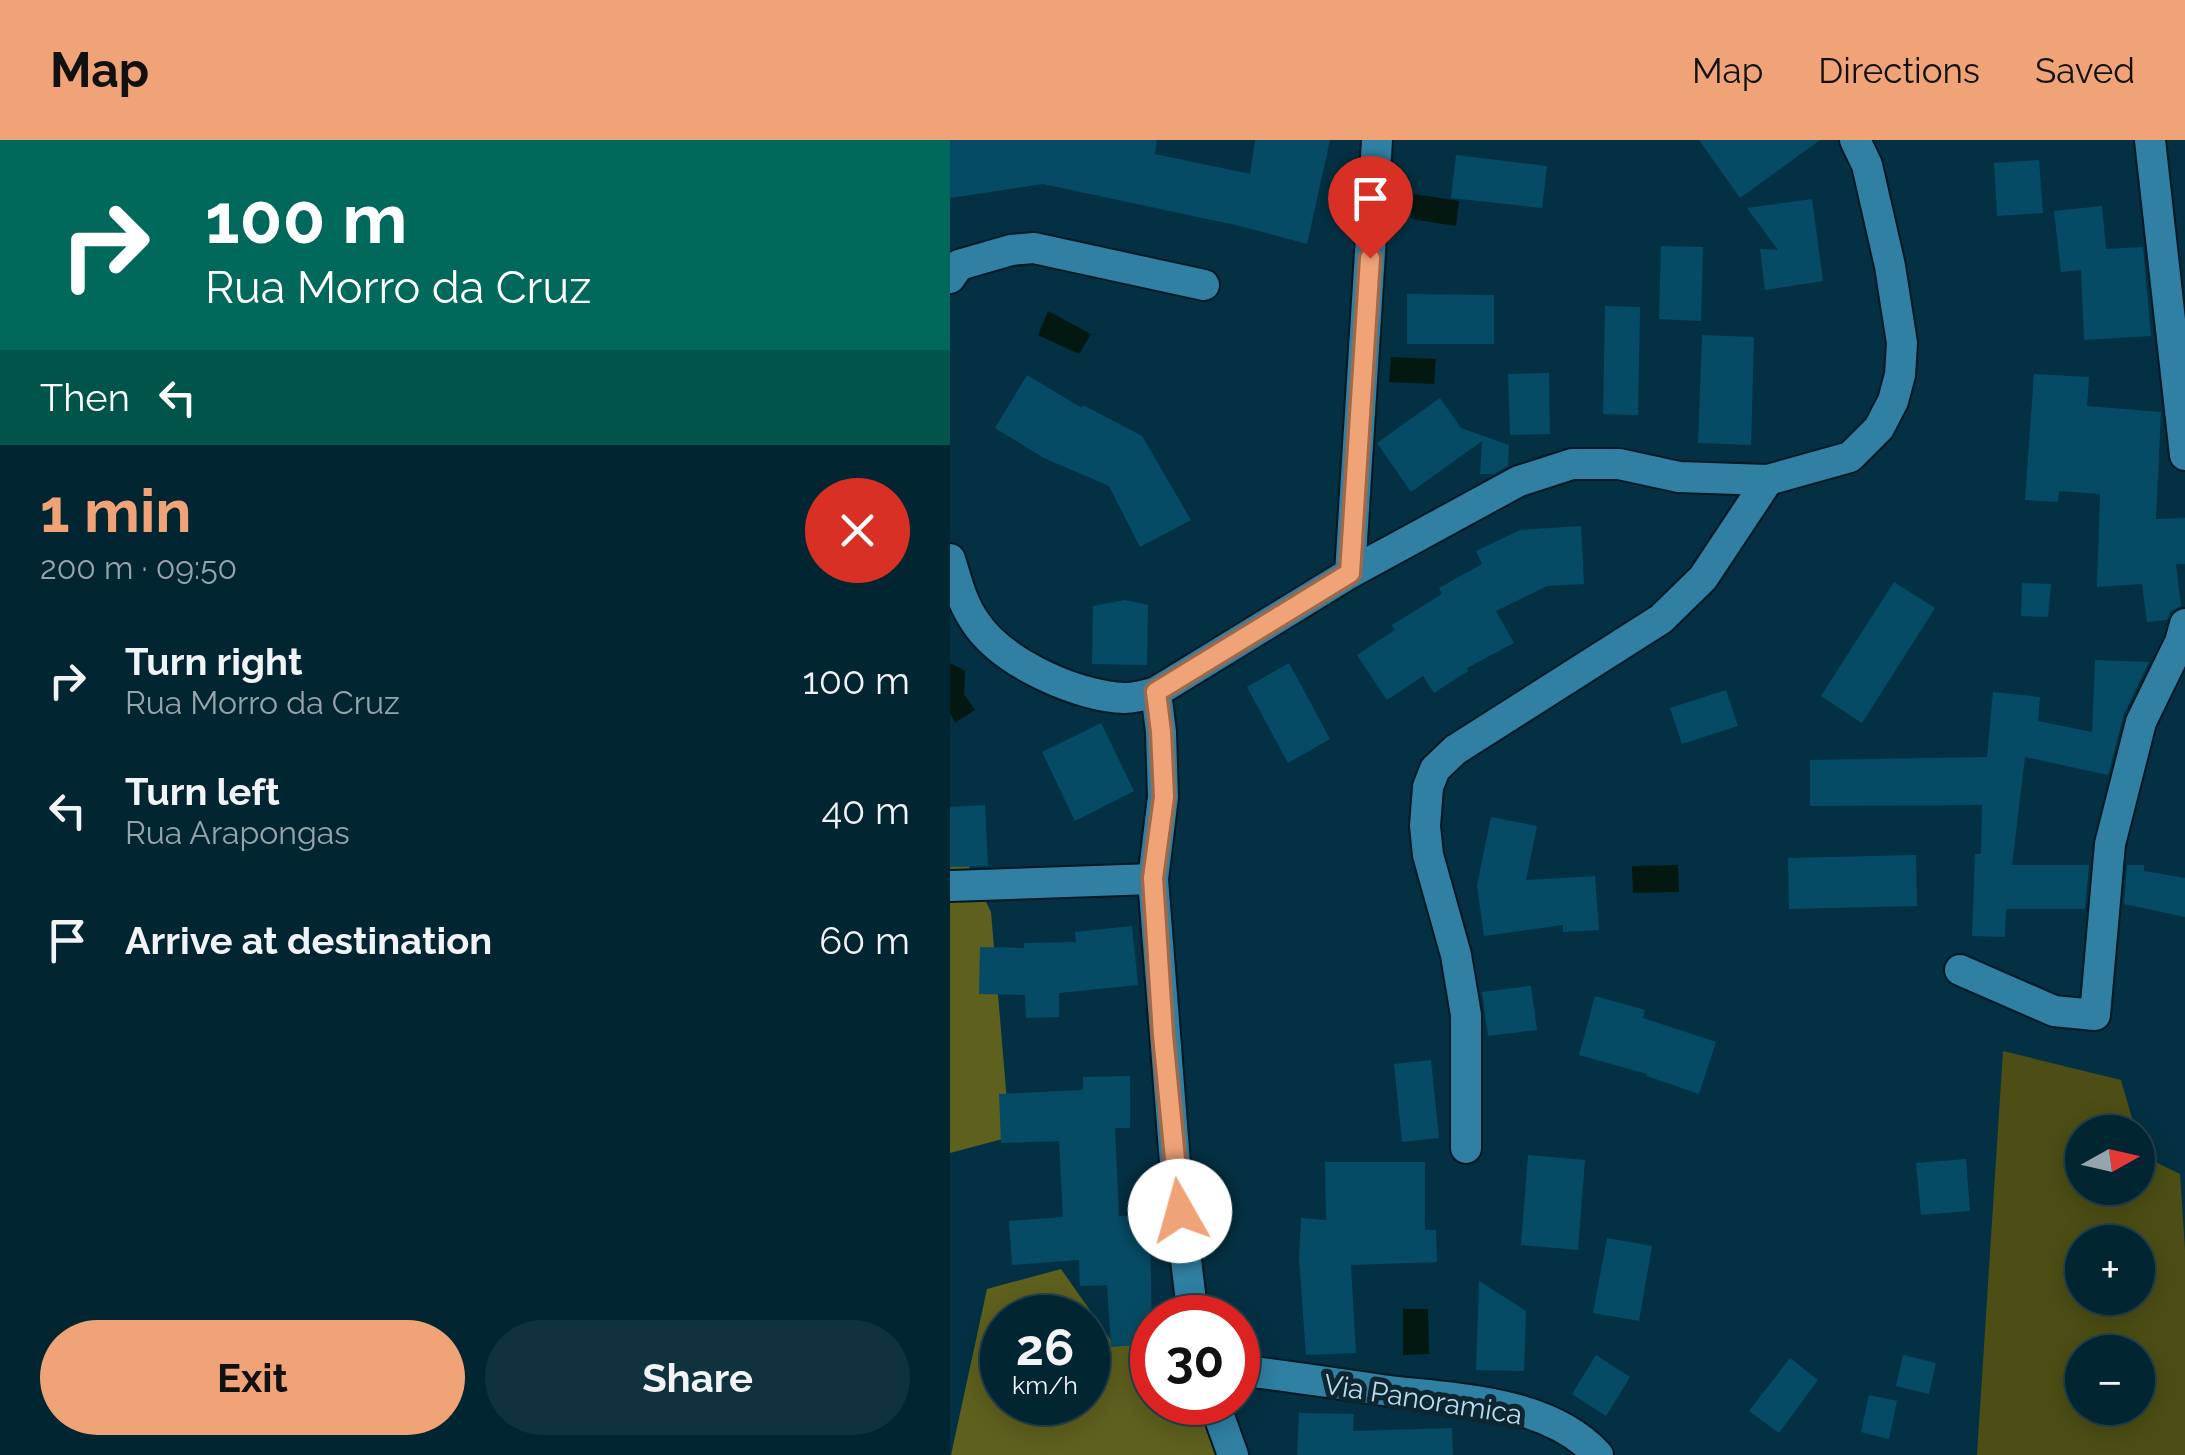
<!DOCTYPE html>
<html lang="en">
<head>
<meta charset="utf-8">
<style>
  body { margin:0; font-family:Raleway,sans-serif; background:#10313e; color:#f1f3f6; height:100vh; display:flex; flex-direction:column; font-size:38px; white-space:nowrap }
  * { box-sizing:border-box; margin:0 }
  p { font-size:32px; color:#96a5ac }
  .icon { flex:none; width:55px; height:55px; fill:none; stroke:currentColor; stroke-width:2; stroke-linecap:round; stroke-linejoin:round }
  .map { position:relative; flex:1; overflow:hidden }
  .sheet { display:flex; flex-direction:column; background:#022532; width:950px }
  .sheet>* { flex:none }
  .banner { background:#00695c; color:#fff; overflow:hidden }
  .needle { width:65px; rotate:82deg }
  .controls { position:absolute; left:1115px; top:975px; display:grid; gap:20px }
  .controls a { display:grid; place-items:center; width:90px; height:90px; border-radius:50%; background:#022532; box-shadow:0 5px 25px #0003,0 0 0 2px #23424d; font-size:50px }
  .speed { position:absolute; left:30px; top:1155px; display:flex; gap:20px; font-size:50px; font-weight:700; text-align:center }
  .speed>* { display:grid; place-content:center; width:130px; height:130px; border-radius:50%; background:#022532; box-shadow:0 5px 25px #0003,0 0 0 2px #23424d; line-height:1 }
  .speed small { font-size:25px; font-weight:400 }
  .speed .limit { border:15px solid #d22; background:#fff; color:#111 }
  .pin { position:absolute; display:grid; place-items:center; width:85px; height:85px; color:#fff; margin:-102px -42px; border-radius:50% 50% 50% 0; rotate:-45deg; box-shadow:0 0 10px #0007 }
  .pin .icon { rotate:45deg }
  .me { position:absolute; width:110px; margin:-55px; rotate:353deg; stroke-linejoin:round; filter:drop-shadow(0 0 8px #0008) }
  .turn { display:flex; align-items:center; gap:35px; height:210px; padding:0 40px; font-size:45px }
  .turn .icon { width:130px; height:130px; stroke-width:2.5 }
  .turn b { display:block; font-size:70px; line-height:85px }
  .then { display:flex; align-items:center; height:95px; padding:0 40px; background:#0003; gap:20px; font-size:38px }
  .round { display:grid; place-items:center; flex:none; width:105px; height:105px; border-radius:52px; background:#10313e }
  .overview { display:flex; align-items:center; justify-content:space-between; height:170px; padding:0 40px }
  h1 { font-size:60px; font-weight:700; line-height:75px; color:#efa377 }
  .button { display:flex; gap:20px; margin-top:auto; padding:20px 40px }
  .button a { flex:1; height:115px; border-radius:60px; background:#efa377; color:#111; font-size:40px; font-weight:700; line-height:115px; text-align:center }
  .button a+a { background:#10313e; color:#f1f3f6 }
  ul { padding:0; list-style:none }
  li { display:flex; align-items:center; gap:30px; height:130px; padding:0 40px }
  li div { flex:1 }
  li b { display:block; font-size:38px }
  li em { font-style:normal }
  header { display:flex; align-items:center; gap:60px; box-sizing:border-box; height:140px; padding:0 50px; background:#efa377; color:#111 }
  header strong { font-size:48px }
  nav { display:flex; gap:55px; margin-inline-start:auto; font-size:35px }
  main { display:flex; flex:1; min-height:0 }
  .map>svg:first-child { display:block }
  .green { fill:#4c4e15; fill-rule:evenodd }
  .forest { fill:#5e601e; fill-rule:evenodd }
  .water { fill:#041812 }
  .building { fill:#064b65 }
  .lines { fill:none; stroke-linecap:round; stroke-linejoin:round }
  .street-casing { stroke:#011722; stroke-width:34 }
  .street { stroke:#2f80a3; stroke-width:30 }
  .route-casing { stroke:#9b6a4d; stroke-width:25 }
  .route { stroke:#efa377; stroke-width:18 }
  .labels { text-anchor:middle; stroke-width:10; stroke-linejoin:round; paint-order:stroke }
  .street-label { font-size:28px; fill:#b7dcef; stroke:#0d2631 }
</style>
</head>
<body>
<header>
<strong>Map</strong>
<nav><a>Map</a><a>Directions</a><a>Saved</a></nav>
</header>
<main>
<section class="sheet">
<div class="banner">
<div class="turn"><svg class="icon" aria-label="right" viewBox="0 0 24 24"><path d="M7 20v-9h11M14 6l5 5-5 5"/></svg><div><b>100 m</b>Rua Morro da Cruz</div></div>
<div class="then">Then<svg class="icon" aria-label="left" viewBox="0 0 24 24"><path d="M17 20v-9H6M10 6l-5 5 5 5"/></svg></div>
</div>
<div class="overview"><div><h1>1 min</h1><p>200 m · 09:50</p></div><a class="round" style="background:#d93025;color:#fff"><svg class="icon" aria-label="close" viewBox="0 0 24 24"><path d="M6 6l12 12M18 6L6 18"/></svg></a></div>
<ul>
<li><svg class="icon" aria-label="right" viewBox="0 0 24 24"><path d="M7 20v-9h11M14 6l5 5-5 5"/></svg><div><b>Turn right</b><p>Rua Morro da Cruz</p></div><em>100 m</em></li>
<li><svg class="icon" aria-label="left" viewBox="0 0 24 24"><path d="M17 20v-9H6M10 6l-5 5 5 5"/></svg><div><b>Turn left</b><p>Rua Arapongas</p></div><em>40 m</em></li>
<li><svg class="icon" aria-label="arrive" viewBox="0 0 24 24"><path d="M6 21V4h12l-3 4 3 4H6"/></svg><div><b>Arrive at destination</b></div><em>60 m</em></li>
</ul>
<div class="button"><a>Exit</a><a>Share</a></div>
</section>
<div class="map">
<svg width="1235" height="1315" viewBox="0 0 1235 1315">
  <rect width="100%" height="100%" fill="#033143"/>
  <path class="green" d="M 1053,911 L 1171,940 L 1186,992 L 1132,992 L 1132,1048 L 1188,1048 L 1188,997 L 1193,1016 L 1230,1034 L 1235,1110 L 1235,1315 L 1027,1315 ZM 1132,1102 L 1188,1102 L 1188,1158 L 1132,1158 ZM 1132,1212 L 1188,1212 L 1188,1268 L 1132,1268 Z"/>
  <g class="forest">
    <path d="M 0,688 L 41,772 L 60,997 L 0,1013 Z"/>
    <path d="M 111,1129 L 163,1203 L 202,1197 L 202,1262 L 262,1263 L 269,1315 L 1,1315 L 37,1149 ZM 52,1178 L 138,1178 L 138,1262 L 52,1262 Z"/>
  </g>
  <g class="water">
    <path d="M 464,54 L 509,61 L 506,86 L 461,79 Z"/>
    <path d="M 98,171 L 141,194 L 129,214 L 88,195 Z"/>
    <path d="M 441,217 L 486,219 L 484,244 L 439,242 Z"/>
    <path d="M 0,523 L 15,531 L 14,554 L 25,570 L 5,583 L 0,573 Z"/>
    <path d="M 728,725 L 729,752 L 683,753 L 682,726 Z"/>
    <path d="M 453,1169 L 478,1169 L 479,1214 L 453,1215 Z"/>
  </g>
  <g class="building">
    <path d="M 0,0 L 207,0 L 205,14 L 300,34 L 305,0 L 380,0 L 357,104 L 290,86 L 93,44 L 0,58 Z"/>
    <path d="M 749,0 L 870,0 L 790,58 Z"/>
    <path d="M 506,15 L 597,26 L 592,68 L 501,58 Z"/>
    <path d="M 1089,20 L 1093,73 L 1047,76 L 1044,23 Z"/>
    <path d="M 862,59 L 873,141 L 815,150 L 810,109 L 828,110 L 797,68 Z"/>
    <path d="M 1152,66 L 1156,109 L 1193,107 L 1201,196 L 1134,200 L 1131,130 L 1111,132 L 1104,71 Z"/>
    <path d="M 711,106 L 753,107 L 751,181 L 709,179 Z"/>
    <path d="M 457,154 L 544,155 L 544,204 L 457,204 Z"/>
    <path d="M 655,166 L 690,167 L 688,275 L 653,274 Z"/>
    <path d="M 752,195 L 804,197 L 801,305 L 748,303 Z"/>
    <path d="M 599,233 L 600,294 L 560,295 L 558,234 Z"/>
    <path d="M 1084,234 L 1139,237 L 1137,266 L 1211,272 L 1206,379 L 1235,378 L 1235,424 L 1226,424 L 1231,466 L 1221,471 L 1217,480 L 1197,482 L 1192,444 L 1147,447 L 1150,354 L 1109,351 L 1108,362 L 1075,360 Z"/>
    <path d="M 77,235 L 132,268 L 133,265 L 192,296 L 241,380 L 190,407 L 159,346 L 94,318 L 45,288 Z"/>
    <path d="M 490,258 L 511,288 L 559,305 L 558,326 L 544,334 L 530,334 L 532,301 L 461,352 L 427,303 Z"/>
    <path d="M 631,386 L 634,444 L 597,446 L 546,471 L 564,503 L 517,528 L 518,531 L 484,553 L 473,536 L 437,560 L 407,515 L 445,490 L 442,485 L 492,454 L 489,448 L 532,424 L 526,411 L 570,390 Z"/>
    <path d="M 944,442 L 985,468 L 912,583 L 871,556 Z"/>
    <path d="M 1072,443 L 1101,444 L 1098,477 L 1071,476 Z"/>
    <path d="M 175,460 L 198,465 L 197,525 L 142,524 L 143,466 Z"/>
    <path d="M 1145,520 L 1199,522 L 1174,574 L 1158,635 L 1075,617 L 1062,725 L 1139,725 L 1135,769 L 1056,769 L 1055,797 L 1022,796 L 1025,714 L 1031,714 L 1032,665 L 860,666 L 860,620 L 1037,617 L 1043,552 L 1090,557 L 1088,581 L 1142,592 Z"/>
    <path d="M 339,523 L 380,599 L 338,623 L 297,547 Z"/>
    <path d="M 776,550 L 788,586 L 732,604 L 720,568 Z"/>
    <path d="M 151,583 L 184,651 L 125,681 L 92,612 Z"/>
    <path d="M 35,665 L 38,726 L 0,727 L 0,667 Z"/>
    <path d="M 541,677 L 587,686 L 576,740 L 645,736 L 649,790 L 613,792 L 613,785 L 534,796 L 527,745 Z"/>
    <path d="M 966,715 L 967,766 L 839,769 L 838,718 Z"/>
    <path d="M 1177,725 L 1194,725 L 1194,731 L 1235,738 L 1235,777 L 1174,764 Z"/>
    <path d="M 182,786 L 188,845 L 109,853 L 109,877 L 76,878 L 75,855 L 29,854 L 30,807 L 74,808 L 74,803 L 126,802 L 125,792 Z"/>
    <path d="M 581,846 L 587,890 L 538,896 L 532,852 Z"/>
    <path d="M 645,856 L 695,870 L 693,878 L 766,902 L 749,954 L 697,936 L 697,934 L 629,915 Z"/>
    <path d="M 481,920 L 489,998 L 452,1002 L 444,924 Z"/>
    <path d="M 180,936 L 180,988 L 165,988 L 169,1076 L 200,1075 L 202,1204 L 161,1207 L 157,1145 L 130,1146 L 129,1120 L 62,1125 L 59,1081 L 113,1077 L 109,1001 L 51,1003 L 49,954 L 133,950 L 133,937 Z"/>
    <path d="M 578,1015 L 635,1020 L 628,1110 L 571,1105 Z"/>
    <path d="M 1016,1019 L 1020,1071 L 971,1075 L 966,1023 Z"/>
    <path d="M 375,1022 L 475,1022 L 475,1090 L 486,1090 L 487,1122 L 401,1125 L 406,1213 L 356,1215 L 349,1118 L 351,1078 L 376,1080 Z"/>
    <path d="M 657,1098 L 702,1106 L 689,1181 L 643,1173 Z"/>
    <path d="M 529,1141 L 576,1171 L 574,1231 L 526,1230 Z"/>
    <path d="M 646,1215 L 680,1237 L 656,1276 L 622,1254 Z"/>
    <path d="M 953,1215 L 986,1223 L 979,1254 L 946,1246 Z"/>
    <path d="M 840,1218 L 868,1240 L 829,1293 L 799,1271 Z"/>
    <path d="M 919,1255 L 947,1261 L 939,1299 L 911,1292 Z"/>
    <path d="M 349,1273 L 404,1274 L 403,1291 L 502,1288 L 503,1315 L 347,1315 Z"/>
  </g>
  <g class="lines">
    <defs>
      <g id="street">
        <path d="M 1200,0 L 1235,315"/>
        <path d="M 0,138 L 9,125 L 61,110 L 84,108 L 254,145"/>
        <path d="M 0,419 C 7,441 12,464 26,483 C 53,523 128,557 175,558 C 185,558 196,555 206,552 L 400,433 L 569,341 L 622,324 L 669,324 L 729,337 L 818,340 L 900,317 L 929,288 L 943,261 L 950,235 L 952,203 L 940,126 L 917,25 L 905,0"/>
        <path d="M 400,433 L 427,0"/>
        <path d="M 206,552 L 211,592 L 213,657 L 203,739 L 226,1036 L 243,1178"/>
        <path d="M 0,746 L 203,739"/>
        <path d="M 1010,830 L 1104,871 L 1145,875 L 1160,704 L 1191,582 L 1230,502 L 1235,484"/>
        <path d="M 516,1008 L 516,875 L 506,815 L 478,715 L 475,686 L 478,647 L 485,629 L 505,610 L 711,479 L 753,438 L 818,340"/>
        <path d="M 288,1230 C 336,1236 384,1243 432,1250 C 502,1259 597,1259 648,1315"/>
        <path d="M 264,1262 L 283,1315"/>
      </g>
    </defs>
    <use href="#street" class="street-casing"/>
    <use href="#street" class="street"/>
  </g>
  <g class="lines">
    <defs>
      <path id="route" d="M 230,1071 L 213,895 L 203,738 L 214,657 L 211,592 L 206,552 L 400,433 L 420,118"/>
    </defs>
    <use href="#route" class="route-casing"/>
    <use href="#route" class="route"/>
  </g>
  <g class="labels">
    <g class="street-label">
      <text transform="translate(473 1259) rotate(9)" y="10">Via Panoramica</text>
    </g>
  </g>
</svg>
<div class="controls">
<a><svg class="needle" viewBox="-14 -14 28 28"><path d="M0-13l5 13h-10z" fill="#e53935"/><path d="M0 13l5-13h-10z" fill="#96a5ac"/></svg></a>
<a>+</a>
<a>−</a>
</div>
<div class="speed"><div>26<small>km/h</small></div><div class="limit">30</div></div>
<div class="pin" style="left:420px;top:118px;background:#d93025"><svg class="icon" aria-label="arrive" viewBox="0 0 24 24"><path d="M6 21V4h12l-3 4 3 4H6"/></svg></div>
<svg class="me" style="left:230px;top:1071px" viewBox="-20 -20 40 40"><circle r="19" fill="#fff"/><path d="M0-13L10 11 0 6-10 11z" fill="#efa377"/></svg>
</div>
</main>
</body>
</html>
